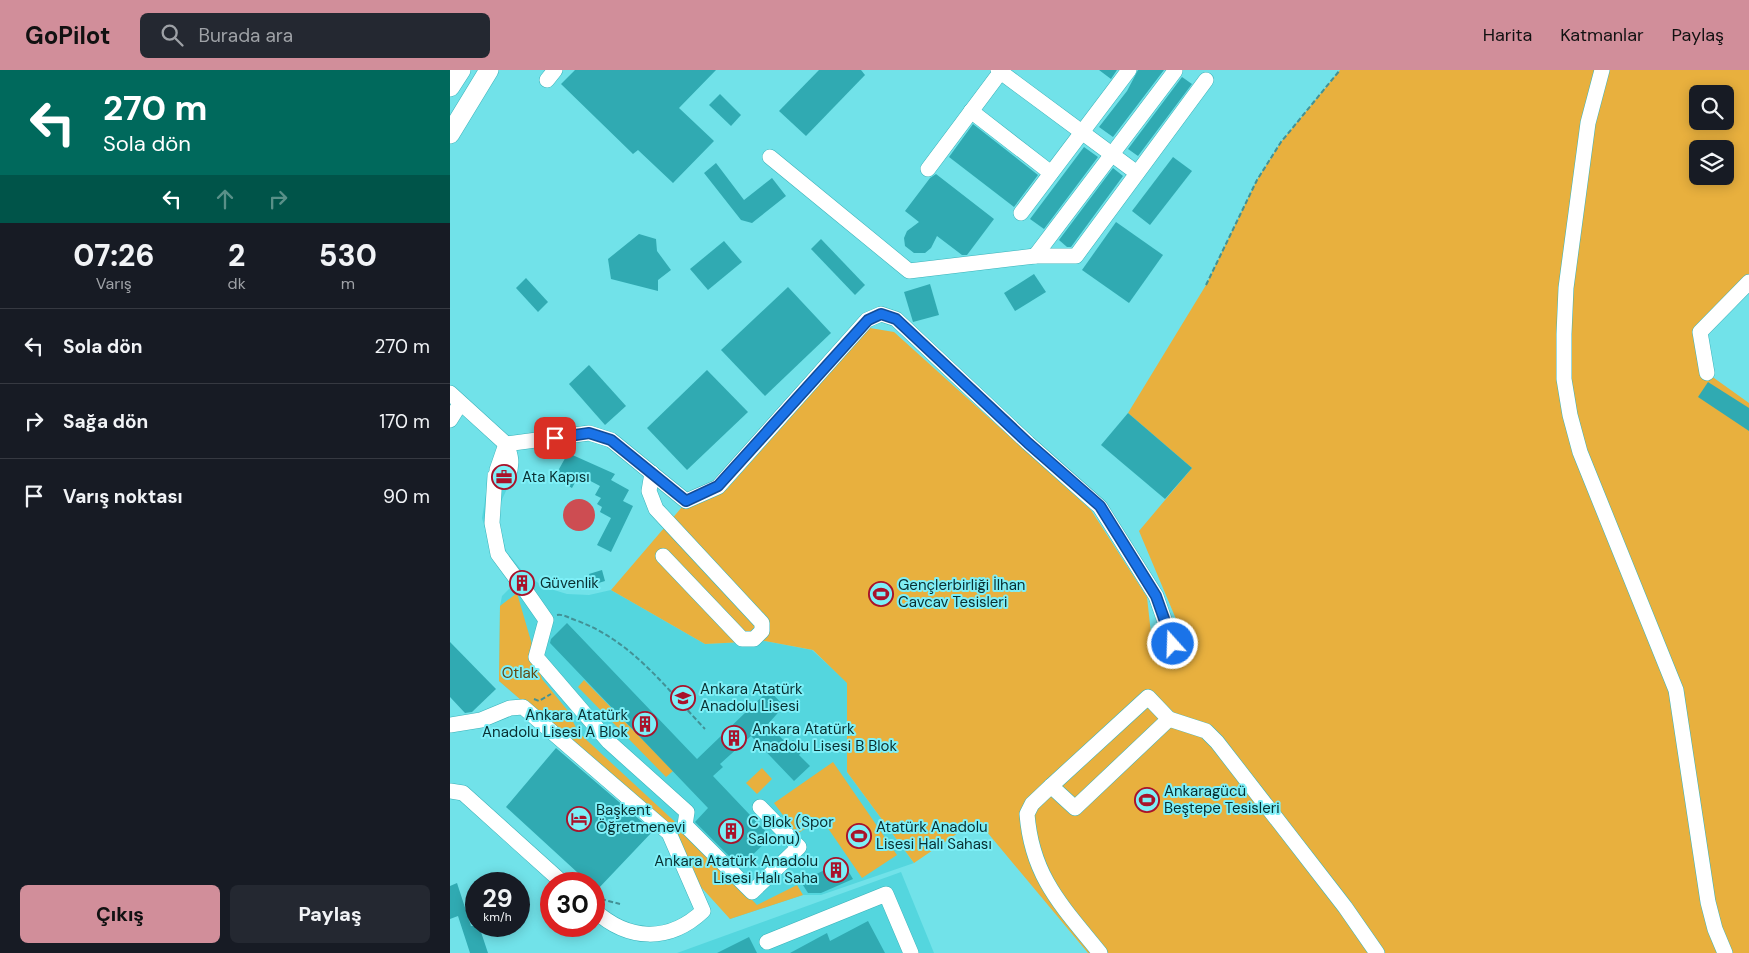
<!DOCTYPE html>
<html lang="tr">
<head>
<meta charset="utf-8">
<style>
  body { margin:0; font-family:"DM Sans",sans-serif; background:#242831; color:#f1f3f6; height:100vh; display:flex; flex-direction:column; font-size:19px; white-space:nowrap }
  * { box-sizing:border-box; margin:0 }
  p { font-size:16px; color:#9ea1a6 }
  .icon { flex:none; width:28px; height:28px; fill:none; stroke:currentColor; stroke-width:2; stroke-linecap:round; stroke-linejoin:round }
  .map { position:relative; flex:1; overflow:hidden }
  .details { display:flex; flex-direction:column; background:#171b24; width:450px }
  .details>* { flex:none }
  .hud { background:#00695c; color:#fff; overflow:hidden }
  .controls { position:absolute; left:1239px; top:15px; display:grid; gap:10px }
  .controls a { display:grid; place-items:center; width:45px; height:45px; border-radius:8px; background:#171b24; box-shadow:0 2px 12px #0003; font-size:25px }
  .speed { position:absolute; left:15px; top:802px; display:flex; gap:10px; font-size:25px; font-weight:700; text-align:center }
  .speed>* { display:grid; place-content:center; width:65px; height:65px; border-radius:50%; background:#171b24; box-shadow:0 2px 12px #0003; line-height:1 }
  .speed small { font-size:12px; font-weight:400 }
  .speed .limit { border:8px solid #d22; background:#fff; color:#111 }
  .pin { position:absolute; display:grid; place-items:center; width:42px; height:42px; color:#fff; margin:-21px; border-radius:10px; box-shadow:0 2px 8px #0006 }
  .me { position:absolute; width:55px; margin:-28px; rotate:340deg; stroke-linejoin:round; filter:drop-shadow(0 0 4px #0008) }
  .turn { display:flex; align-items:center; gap:18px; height:105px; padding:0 20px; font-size:22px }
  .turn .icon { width:65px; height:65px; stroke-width:2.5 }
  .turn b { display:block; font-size:35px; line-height:42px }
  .lanes { display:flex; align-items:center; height:48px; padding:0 20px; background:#0003; justify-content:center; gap:25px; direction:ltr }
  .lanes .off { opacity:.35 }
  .eta { display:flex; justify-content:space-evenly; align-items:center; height:85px; text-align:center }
  .eta b { font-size:30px; font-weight:800; line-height:35px }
  .button { display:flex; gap:10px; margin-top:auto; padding:10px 20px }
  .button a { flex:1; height:58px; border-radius:8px; background:#d18e9a; color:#111; font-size:20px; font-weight:800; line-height:58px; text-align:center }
  .button a+a { background:#242831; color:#f1f3f6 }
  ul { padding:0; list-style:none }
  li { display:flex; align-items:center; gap:15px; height:75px; padding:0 20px; border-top:1px solid #363941 }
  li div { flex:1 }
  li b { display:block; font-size:19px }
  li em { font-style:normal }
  header { display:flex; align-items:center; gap:30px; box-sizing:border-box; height:70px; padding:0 25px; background:#d18e9a; color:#111 }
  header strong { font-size:24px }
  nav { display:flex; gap:28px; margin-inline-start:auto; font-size:18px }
  .search { width:350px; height:45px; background:#242831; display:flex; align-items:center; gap:12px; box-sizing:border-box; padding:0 18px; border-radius:8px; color:#9ea1a6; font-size:19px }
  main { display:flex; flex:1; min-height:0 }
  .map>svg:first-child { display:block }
  .built { fill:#54d6de }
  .green { fill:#e8b03e; fill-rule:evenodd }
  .water { fill:#cd4d52 }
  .building { fill:#30aab2 }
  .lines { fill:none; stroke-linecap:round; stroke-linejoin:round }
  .minor-casing { stroke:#3ab2b9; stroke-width:16 }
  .major-casing { stroke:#3ab2b9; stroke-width:20 }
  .path { stroke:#429196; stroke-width:2; stroke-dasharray:5 2.5; stroke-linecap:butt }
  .minor { stroke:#fff; stroke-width:15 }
  .major { stroke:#fff; stroke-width:19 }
  .route-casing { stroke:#114b97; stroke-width:12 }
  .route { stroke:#1a73e8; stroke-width:9 }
  .labels { text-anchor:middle; stroke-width:4; stroke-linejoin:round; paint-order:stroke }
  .poi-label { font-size:15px; fill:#092f31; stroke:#7eeff7; text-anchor:start }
  .park-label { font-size:15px; fill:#634913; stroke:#7eeff7 }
</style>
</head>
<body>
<header>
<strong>GoPilot</strong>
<div class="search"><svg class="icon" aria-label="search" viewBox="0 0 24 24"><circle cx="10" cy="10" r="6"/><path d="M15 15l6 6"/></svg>Burada ara</div>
<nav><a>Harita</a><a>Katmanlar</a><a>Paylaş</a></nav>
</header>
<main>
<section class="details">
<div class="hud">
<div class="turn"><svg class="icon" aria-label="left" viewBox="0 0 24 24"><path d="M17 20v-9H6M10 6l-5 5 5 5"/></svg><div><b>270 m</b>Sola dön</div></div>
<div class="lanes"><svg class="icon" aria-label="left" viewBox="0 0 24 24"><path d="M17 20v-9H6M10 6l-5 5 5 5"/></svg><svg class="icon off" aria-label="ahead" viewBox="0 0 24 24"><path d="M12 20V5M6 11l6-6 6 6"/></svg><svg class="icon off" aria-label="right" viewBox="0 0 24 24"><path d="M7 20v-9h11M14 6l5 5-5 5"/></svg></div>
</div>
<div class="eta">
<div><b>07:26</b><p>Varış</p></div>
<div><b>2</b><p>dk</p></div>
<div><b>530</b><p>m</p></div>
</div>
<ul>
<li><svg class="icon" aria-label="left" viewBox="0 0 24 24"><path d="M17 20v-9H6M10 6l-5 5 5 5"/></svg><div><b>Sola dön</b></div><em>270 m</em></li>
<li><svg class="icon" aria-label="right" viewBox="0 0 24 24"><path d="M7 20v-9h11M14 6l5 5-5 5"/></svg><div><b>Sağa dön</b></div><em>170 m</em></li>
<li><svg class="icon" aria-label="arrive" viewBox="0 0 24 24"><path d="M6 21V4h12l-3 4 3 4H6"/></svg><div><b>Varış noktası</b></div><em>90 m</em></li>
</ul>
<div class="button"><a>Çıkış</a><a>Paylaş</a></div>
</section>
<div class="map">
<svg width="1299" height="883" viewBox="0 0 1299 883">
  <rect width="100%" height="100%" fill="#71e2e9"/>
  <g class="built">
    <path d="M 44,402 L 61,410 L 49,436 L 50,457 L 56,481 L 73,502 L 94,517 L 117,524 L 139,525 L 161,520 L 255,574 L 315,571 L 362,580 L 397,612 L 397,702 L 464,793 L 371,825 L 353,825 L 280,849 L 223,761 L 49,611 L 50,536 L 52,526 L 63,515 L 43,488 L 32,448 L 38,413 Z"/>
    <path d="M 451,802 L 484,883 L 227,883 Z"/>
  </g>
  <g class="green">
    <path d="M 890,0 L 1299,0 L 1299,212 L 1250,262 L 1257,303 L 1299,333 L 1299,883 L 638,883 L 527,750 L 464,793 L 397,702 L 397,613 L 363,580 L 315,571 L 255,574 L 161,520 L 232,437 L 277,419 L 420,258 L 444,262 L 641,440 L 697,527 L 703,582 L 723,595 L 739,580 L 689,461 L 742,398 L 678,343 L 756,215 L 807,110 L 831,72 ZM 1248,24 L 1275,24 L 1275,51 L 1248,51 ZM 1248,79 L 1275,79 L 1275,106 L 1248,106 Z"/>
    <path d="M 67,523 L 92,609 L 118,641 L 128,662 L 237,763 L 307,835 L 347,815 L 353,825 L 280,849 L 241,806 L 223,761 L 49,611 L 50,536 Z"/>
    <path d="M 134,610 L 223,701 L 216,707 L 128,617 Z"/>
    <path d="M 383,692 L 447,785 L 412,808 L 371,748 L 347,764 L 324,733 Z"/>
    <path d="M 312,698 L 322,709 L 307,724 L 296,713 Z"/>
  </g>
  <circle class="water" cx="129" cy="445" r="16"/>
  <g class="building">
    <path d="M 125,0 L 266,0 L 229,38 L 264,71 L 223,113 L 188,80 L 183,84 L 111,14 Z"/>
    <path d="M 369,0 L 411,0 L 415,5 L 356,66 L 329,41 Z"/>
    <path d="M 649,0 L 667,0 L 661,9 Z"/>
    <path d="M 688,0 L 714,0 L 663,67 L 649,57 L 677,21 Z"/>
    <path d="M 732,7 L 742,14 L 688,86 L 678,79 Z"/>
    <path d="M 270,24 L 291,45 L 281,56 L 259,35 Z"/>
    <path d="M 523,54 L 588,105 L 564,137 L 499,87 Z"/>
    <path d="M 634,77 L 648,87 L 594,159 L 580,149 Z"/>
    <path d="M 723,87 L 742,101 L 700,155 L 682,141 Z"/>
    <path d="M 266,93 L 294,130 L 322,108 L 336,126 L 302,153 L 291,150 L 254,103 Z"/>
    <path d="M 663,98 L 673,106 L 621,177 L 617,177 L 609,170 Z"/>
    <path d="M 486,104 L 544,149 L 517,185 L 512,185 L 487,166 L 481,178 L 475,183 L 464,183 L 455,176 L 454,168 L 457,161 L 469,152 L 455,141 L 480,108 Z"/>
    <path d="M 666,152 L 713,185 L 679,233 L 632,200 Z"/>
    <path d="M 189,164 L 206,169 L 207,181 L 221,200 L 208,210 L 208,221 L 161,209 L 158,189 Z"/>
    <path d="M 371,169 L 415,215 L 405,225 L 361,179 Z"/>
    <path d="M 274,171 L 292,192 L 258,220 L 240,199 Z"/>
    <path d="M 584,204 L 596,222 L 565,241 L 554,223 Z"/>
    <path d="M 76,208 L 98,232 L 88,242 L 66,218 Z"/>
    <path d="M 480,214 L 489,245 L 463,252 L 454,222 Z"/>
    <path d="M 338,217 L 381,263 L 315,326 L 271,280 Z"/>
    <path d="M 139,295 L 176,336 L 155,355 L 119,314 Z"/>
    <path d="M 257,300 L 298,342 L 237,400 L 197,358 Z"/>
    <path d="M 1258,312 L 1299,338 L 1299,361 L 1248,327 Z"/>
    <path d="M 678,343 L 742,398 L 715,429 L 651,375 Z"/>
    <path d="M 118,383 L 165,404 L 161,410 L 179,420 L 173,431 L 183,436 L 161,482 L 147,475 L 161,448 L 150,442 L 152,437 L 147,434 L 151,428 L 145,425 L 150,416 L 129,405 L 122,418 L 104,408 Z"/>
    <path d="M 152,500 L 155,511 L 142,515 L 139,504 Z"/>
    <path d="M 117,553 L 247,689 L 319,620 L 334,636 L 318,654 L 338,675 L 343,670 L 353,680 L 349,685 L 360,696 L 344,711 L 301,666 L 270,694 L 273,697 L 263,706 L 321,767 L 290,797 L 245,752 L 258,738 L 100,573 L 101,569 Z"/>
    <path d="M 0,572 L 46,619 L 22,642 L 15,643 L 0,627 Z"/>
    <path d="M 106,678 L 203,761 L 147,820 L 144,814 L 140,814 L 56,737 Z"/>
    <path d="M 392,791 L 403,809 L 371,823 L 358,823 L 351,812 Z"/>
    <path d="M 7,813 L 21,856 L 29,856 L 38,883 L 20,883 L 8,846 L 0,849 L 0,816 Z"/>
    <path d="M 418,851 L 435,883 L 340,883 L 377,863 L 380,871 Z"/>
    <path d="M 299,867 L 307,883 L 267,883 Z"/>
  </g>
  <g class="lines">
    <defs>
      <g id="minor">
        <path d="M 548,0 L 687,103"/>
        <path d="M 1152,0 L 1138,53 L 1116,218 L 1114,264 L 1114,309 L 1120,345 L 1130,382 L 1226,620 L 1258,832 L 1265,859 L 1275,883"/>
        <path d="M 97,10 L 105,0"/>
        <path d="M 521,41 L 601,103"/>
        <path d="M 320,87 L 459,201 L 585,186 L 626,186 L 756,10"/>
        <path d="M 478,99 L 552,0"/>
        <path d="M 571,143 L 679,0"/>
        <path d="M 585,186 L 725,1"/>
        <path d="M 1257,303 L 1250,262 L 1299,212"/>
        <path d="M 0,323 L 56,374 C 61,385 63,394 58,406"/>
        <path d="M 0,350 L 10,334"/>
        <path d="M 56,374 L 139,363 L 161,370 L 236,431 L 268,417 L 417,250 L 431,244 L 446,249 L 578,373 L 650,437 L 706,526 L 723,575"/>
        <path d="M 47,400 L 56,374"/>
        <path d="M 202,403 L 199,421 L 206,439 L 312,553 L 312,561 L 304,569 L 292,569 L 213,486"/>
        <path d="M 45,406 L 42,453 L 48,484 L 68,511"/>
        <path d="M 73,517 L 96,550 L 86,587 L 159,672 L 237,742 L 235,755 L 302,822 L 349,777 L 310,737"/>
        <path d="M 698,627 L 719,649 L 625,738 L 601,716 Z"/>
        <path d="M 719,649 L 756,661 L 767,672 L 895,837 L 927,883"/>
        <path d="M 0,655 L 31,650 L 60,638 L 73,637 L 219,763 L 253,841 C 219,873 178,871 144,840"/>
        <path d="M 601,716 L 582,734 L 577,744 C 582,807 612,836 650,883"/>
        <path d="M 0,721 L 13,723 L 114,814"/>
        <path d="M 317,872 L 436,824 L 461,883"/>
      </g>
      <g id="major">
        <path d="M 0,17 L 11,0"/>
        <path d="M 0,64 L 39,0"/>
      </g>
    </defs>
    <use href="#minor" class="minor-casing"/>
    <use href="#major" class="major-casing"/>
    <g class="path">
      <path d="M 756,215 L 807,110 L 831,72 L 890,0"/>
      <path d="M 107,545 C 115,544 120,549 128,551 C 183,572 216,618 255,659"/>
      <path d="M 84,629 L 89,631 L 101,624"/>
      <path d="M 151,829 L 170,834"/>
    </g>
    <use href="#minor" class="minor"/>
    <use href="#major" class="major"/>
  </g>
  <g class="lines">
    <defs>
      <path id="route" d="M 105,368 L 139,363 L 161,370 L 236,431 L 268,416 L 418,250 L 431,244 L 446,249 L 578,373 L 650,436 L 706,526 L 723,574"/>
    </defs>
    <use href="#route" class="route-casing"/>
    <use href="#route" class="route"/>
  </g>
  <defs>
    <symbol id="office-ring" viewBox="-11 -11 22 22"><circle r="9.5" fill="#7eeff7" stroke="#a9122a" stroke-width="1.5"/><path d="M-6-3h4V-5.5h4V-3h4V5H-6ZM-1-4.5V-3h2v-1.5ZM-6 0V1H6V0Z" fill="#a9122a"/></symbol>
    <symbol id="building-ring" viewBox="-11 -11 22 22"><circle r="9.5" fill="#7eeff7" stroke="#a9122a" stroke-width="1.5"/><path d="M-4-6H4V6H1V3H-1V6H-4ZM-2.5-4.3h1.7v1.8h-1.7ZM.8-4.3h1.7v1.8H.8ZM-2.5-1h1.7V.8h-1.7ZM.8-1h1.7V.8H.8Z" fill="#a9122a"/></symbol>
    <symbol id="stadium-ring" viewBox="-11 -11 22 22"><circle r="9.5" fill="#7eeff7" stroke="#a9122a" stroke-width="1.5"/><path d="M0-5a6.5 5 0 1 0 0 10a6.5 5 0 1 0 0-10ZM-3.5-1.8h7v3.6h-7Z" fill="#a9122a"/></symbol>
    <symbol id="school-ring" viewBox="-11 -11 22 22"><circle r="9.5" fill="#7eeff7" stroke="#a9122a" stroke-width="1.5"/><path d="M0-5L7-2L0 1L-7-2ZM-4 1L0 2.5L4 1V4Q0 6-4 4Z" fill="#a9122a"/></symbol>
    <symbol id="hotel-ring" viewBox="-11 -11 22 22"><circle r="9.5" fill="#7eeff7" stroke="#a9122a" stroke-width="1.5"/><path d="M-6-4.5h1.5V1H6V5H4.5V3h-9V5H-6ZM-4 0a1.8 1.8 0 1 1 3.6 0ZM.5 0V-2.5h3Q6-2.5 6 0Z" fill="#a9122a"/></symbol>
  </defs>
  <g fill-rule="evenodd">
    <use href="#office-ring" x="40" y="393" width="28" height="28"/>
    <use href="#building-ring" x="58" y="499" width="28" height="28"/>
    <use href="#stadium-ring" x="417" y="510" width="28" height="28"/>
    <use href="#school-ring" x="219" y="614" width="28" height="28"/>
    <use href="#building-ring" x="181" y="640" width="28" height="28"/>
    <use href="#building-ring" x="270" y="654" width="28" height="28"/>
    <use href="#stadium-ring" x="683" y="716" width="28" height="28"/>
    <use href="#hotel-ring" x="115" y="735" width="28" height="28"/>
    <use href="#building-ring" x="267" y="747" width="28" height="28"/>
    <use href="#stadium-ring" x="395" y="752" width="28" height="28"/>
    <use href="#building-ring" x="372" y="786" width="28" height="28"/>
  </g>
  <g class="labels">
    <g class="poi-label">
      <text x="72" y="412">Ata Kapısı</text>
      <text x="90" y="518">Güvenlik</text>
      <text x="448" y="520">Gençlerbirliği İlhan<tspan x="448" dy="17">Cavcav Tesisleri</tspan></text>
      <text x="250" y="624">Ankara Atatürk<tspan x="250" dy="17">Anadolu Lisesi</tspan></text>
      <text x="178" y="650" text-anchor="end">Ankara Atatürk<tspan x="178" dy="17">Anadolu Lisesi A Blok</tspan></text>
      <text x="302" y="664">Ankara Atatürk<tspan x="302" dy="17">Anadolu Lisesi B Blok</tspan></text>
      <text x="714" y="726">Ankaragücü<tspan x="714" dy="17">Beştepe Tesisleri</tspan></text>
      <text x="146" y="745">Başkent<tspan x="146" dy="17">Öğretmenevi</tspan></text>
      <text x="298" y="757">C Blok (Spor<tspan x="298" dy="17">Salonu)</tspan></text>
      <text x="426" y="762">Atatürk Anadolu<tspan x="426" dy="17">Lisesi Halı Sahası</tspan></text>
      <text x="368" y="796" text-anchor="end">Ankara Atatürk Anadolu<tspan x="368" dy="17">Lisesi Halı Saha</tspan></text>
    </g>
    <g class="park-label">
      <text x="70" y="608">Otlak</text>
    </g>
  </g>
</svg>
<div class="controls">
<a><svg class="icon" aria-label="search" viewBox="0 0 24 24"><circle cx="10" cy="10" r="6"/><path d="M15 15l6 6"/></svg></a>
<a><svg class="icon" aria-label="layers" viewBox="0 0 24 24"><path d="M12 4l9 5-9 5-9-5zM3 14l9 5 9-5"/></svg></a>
</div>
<div class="speed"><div>29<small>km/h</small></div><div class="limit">30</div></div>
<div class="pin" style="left:105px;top:368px;background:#d93025"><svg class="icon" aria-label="arrive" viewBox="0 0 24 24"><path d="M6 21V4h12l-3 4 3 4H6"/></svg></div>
<svg class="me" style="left:723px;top:574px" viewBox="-20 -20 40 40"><circle r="17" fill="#1a73e8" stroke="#fff" stroke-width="3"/><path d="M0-11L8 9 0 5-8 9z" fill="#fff"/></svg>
</div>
</main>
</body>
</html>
